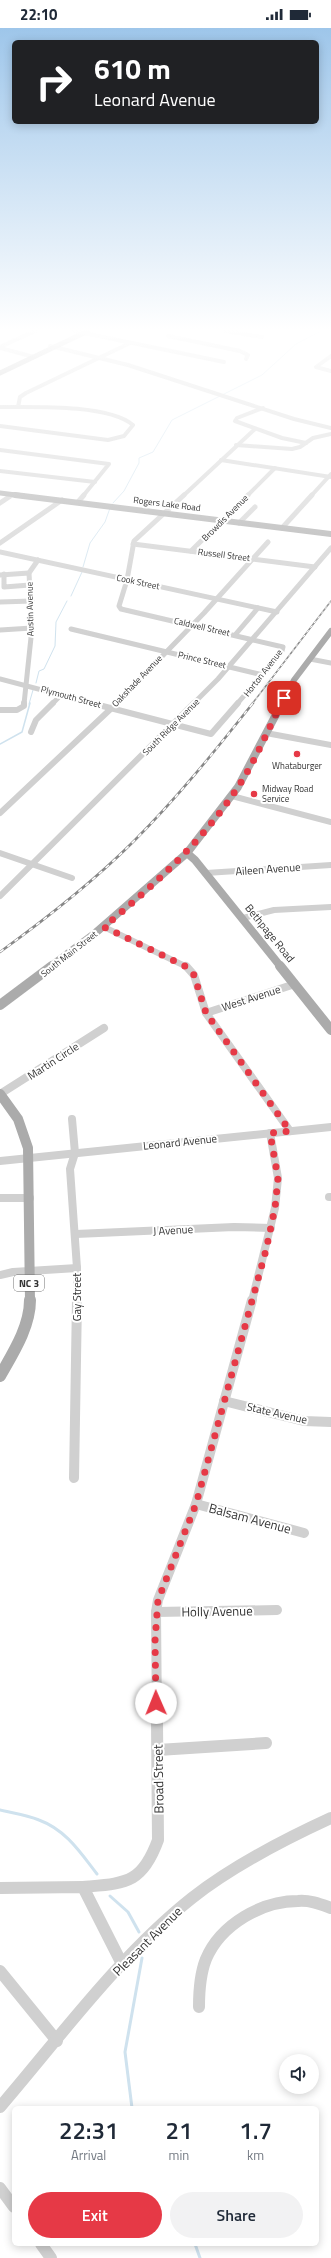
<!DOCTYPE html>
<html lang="en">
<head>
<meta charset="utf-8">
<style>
  body { margin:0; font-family:"Titillium Web",sans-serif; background:#f2f2f3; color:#1f2937; height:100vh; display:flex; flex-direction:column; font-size:15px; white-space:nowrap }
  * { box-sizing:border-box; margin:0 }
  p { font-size:13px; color:#747a83 }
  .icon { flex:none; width:22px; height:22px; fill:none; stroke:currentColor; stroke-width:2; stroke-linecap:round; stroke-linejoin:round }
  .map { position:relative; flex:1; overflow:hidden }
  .sheet { position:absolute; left:12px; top:2078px; width:307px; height:140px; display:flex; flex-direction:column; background:#fff; border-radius:6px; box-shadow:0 2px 10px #0003 }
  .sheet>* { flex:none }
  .banner { position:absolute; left:12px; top:12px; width:307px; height:84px; border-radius:6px; box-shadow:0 2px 10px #0003; background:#202124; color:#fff; overflow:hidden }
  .fabs { position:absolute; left:279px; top:2026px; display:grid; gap:8px }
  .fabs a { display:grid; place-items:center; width:40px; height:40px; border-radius:50%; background:#fff; box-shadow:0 2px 10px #0003; font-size:20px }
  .pin { position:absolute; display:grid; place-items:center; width:34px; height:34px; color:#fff; margin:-17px; border-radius:8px; box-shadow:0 2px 6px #0006 }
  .me { position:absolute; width:44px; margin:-22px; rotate:359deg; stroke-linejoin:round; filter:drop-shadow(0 0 3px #0008) }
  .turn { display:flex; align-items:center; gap:14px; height:84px; padding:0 16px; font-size:18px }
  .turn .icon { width:52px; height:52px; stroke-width:2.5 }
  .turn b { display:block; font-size:28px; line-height:34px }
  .eta { display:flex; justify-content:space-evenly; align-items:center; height:68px; text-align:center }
  .eta b { font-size:24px; font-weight:600; line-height:28px }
  .action { display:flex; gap:8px; margin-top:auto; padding:8px 16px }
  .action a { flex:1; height:46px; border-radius:24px; background:#e63946; color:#fff; font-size:16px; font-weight:600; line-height:46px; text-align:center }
  .action a+a { background:#f2f2f3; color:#1f2937 }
  .status { display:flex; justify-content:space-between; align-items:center; height:28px; padding:0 20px; background:#fff; direction:ltr }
  .status svg { height:11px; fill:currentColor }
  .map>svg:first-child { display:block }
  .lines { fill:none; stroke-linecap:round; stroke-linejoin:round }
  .stream-far2 { stroke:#cfe2ee; stroke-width:1 }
  .stream-far1 { stroke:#cfe2ee; stroke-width:1.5 }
  .stream { stroke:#cfe2ee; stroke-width:3 }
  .minor-far5 { stroke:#d0d0d0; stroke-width:4 }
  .minor-far4 { stroke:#d0d0d0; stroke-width:5 }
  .minor-far3 { stroke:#d0d0d0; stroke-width:6 }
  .minor-far2 { stroke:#d0d0d0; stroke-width:8 }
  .minor-far1 { stroke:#d0d0d0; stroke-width:10 }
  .minor { stroke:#d0d0d0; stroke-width:12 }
  .major-far4 { stroke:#ababab; stroke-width:5 }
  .major-far3 { stroke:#ababab; stroke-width:6 }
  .major-far2 { stroke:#ababab; stroke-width:8 }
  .major-far1 { stroke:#ababab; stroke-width:10 }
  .major { stroke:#ababab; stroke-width:12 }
  .rail-far1-casing { stroke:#888; stroke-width:1.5 }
  .rail-casing { stroke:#888; stroke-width:2.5 }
  .rail-far1 { stroke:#fff; stroke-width:1; stroke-dasharray:3; stroke-linecap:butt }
  .rail { stroke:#fff; stroke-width:1.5; stroke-dasharray:4.5; stroke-linecap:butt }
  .route { stroke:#e63946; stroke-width:7; stroke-dasharray:0 12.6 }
  .poi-dot { fill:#e63946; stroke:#fff; stroke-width:1.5 }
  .labels { text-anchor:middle; stroke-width:4; stroke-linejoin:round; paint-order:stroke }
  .far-street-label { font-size:9px; fill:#333; stroke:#fff }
  .far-poi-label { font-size:9px; fill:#333; stroke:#fff }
  .shield { fill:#fff; stroke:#707070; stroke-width:1 }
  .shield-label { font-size:10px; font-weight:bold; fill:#333 }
  .street-label { font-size:11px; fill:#333; stroke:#fff }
  .near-street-label { font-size:13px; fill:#333; stroke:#fff }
</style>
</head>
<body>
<div class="status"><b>22:10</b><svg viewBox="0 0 49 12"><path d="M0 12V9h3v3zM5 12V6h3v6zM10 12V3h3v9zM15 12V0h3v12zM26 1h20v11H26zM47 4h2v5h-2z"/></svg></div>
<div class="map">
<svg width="331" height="2230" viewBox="0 0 331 2230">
  <rect width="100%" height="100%" fill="#fff"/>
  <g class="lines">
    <g class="stream-far2">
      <path d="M 113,475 L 124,463 L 139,435 L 139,430 L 153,424 L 172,392 L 262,347 L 296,316 L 321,303"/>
      <path d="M 83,539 L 90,515 L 105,494 L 110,480"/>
      <path d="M 71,568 L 82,544"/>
      <path d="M 36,655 L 39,643 L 44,641 L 55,618 L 56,594 L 67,573"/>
      <path d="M 29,676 L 33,662"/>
    </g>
    <path class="stream-far1" d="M 0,716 L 22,704 L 30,675"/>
    <g class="stream">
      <path d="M 0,1782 C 13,1785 27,1787 39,1792 C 66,1802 80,1824 97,1846"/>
      <path d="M 110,1868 L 128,1884 L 139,1904"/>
      <path d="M 132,2080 L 125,2024 L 142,1930"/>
      <path d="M 195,2216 L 200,2230"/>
    </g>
    <g class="minor-far5">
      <path d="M 74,303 L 80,304"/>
      <path d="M 225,303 L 262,309"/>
      <path d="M 84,305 L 224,334"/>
      <path d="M 168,308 L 240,323 L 248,327 L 246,331"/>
      <path d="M 50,318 L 128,337 L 294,391 L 331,400"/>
      <path d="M 0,319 L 35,303"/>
      <path d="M 0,320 L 34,329"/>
      <path d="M 331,328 L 316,339 L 331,343"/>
      <path d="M 0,379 C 33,379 108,376 133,397 L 124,408 L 108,412 L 0,398"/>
      <path d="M 18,379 L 20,369 L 26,365 L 130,315"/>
      <path d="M 263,380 L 237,390 L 235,393 L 282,410 L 306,415"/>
      <path d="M 236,417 L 292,421 L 300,419 L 313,410 L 331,406"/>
      <path d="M 0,422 L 109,436 L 83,468"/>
      <path d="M 221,432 L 331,449"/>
      <path d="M 0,443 L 95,454"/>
      <path d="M 10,468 L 13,466"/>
      <path d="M 183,468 L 255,401"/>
      <path d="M 247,468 L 275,440"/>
      <path d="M 311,468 L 331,446"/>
    </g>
    <g class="minor-far4">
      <path d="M 184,467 L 134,513 L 127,552 L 119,578 L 121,581 L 283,619 L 282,623 L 237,676"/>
      <path d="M 78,474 L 84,467"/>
      <path d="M 0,475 L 12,467"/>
      <path d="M 239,495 L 255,479"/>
      <path d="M 282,500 L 312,467"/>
      <path d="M 0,515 L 62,472"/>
      <path d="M 133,516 L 315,539"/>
      <path d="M 191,523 L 248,467"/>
      <path d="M 0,524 L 277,584"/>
      <path d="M 4,546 L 4,559 L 30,557"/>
      <path d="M 0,547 L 29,545"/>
      <path d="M 0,574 L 32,573"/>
      <path d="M 71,601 L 263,647"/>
      <path d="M 0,602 L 32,600"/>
      <path d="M 235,607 L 258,580"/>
      <path d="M 310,631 L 331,635"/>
      <path d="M 0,651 L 95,676"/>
      <path d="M 24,676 L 32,600 L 29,545 L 38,532"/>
      <path d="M 52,676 L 61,667"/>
      <path d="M 116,676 L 204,585 L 268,514"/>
      <path d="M 193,676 L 218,651 L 331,520"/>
    </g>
    <g class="minor-far3">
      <path d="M 91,675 L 211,706 L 238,675"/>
      <path d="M 0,682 L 17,682 L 24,678 L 24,675"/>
      <path d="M 31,704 L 36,692 L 53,675"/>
      <path d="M 266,705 L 331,717"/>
      <path d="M 232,768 L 331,794"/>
      <path d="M 0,785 L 117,675"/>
      <path d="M 0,825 L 72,850"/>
      <path d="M 206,845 L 331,837"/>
      <path d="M 0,868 L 194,675"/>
      <path d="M 243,890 L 274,882 L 331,879"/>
      <path d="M 104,899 L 187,939"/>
    </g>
    <g class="minor-far2">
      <path d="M 186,938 L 194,947 L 206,985 L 290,1103"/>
      <path d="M 206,985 L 295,956"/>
      <path d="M 0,1066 L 104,1000"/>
      <path d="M 72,1091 L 75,1125 L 70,1141 L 77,1240 L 77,1273"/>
      <path d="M 0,1133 L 331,1099"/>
      <path d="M 329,1169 L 331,1169"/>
      <path d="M 0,1170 L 30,1170"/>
      <path d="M 76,1206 L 234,1199 L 271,1200"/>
      <path d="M 0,1247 L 13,1244 L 77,1240"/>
      <path d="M 252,1273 L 275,1180 L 278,1150 L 270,1105"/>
    </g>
    <g class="minor-far1">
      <path d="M 224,1373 L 304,1393 L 331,1394"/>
      <path d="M 74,1450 L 77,1272"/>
      <path d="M 196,1476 L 304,1505"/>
      <path d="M 156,1584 L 277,1582"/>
      <path d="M 157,1695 L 156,1584 L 158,1572 L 196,1476 L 252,1272"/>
    </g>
    <g class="minor">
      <path d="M 158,1722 L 266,1715"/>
      <path d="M 83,1859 C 126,1855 142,1856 158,1812 L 157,1694"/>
      <path d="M 0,1860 L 83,1859 L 122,1936"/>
      <path d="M 0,1943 L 57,2013"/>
      <path d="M 199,1979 C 199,1963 200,1946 206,1931 C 221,1896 262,1873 298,1873 C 310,1872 320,1876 331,1880"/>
      <path d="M 0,2079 C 60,2009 120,1927 192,1870 C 234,1837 283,1812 331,1790"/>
      <path d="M 0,2160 L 14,2179"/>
      <path d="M 41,2216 L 51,2230"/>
    </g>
    <g class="major-far4">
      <path d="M 0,345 L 88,303"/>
      <path d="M 0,465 L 24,468"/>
    </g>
    <g class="major-far3">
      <path d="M 15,467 L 331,506"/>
      <path d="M 282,676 L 294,652 L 331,603"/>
    </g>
    <g class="major-far2">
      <path d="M 187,825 L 195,832 L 281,939"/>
      <path d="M 50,939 L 93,907 L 187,825 L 238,759 L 282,675"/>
    </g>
    <g class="major-far1">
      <path d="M 280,938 L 331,1002"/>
      <path d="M 0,977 L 52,938"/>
      <path d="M 0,1066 L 18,1091 L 28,1120 L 30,1273"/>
    </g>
    <path class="major" d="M 0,1348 C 13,1325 30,1299 30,1272"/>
    <defs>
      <path id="rail-far1" d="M 252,676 L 331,573"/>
      <path id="rail" d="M 0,924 C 47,890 93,854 134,813 C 177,770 215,723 253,675"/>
    </defs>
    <use href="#rail-far1" class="rail-far1-casing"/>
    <use href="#rail" class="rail-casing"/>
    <use href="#rail-far1" class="rail-far1"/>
    <use href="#rail" class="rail"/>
  </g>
  <linearGradient id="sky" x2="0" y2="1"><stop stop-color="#9ec6ea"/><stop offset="0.49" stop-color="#fff"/><stop offset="1" stop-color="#fff" stop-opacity="0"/></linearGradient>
  <rect width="331" height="615" fill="url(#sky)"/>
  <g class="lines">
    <path class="route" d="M 156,1675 L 155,1613 L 158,1572 L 196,1476 L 266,1222 L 275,1180 L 278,1150 L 270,1105 L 290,1103 L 206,985 L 194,947 L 185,938 L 104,899 C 154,857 202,814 238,759 C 256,732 269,699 284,670"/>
  </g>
  <g class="poi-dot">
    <circle cx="297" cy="726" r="4"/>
    <circle cx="254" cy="766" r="4"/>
  </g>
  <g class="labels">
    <g class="far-street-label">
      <text transform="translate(167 476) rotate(7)" y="3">Rogers Lake Road</text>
      <text transform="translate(225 490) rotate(-45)" y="3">Browdis Avenue</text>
      <text transform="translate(224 527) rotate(7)" y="3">Russell Street</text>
      <text transform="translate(138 554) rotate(12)" y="3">Cook Street</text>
      <text transform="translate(30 581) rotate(-91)" y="3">Austin Avenue</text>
      <text transform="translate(202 599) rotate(13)" y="3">Caldwell Street</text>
      <text transform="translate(202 632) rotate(13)" y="3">Prince Street</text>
      <text transform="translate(263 645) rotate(-52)" y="3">Horton Avenue</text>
      <text transform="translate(137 653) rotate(-46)" y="3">Oakshade Avenue</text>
      <text transform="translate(71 669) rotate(15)" y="3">Plymouth Street</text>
      <text transform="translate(171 699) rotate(-45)" y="3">South Ridge Avenue</text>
      <text transform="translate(69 926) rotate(-38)" y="3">South Main Street</text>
    </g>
    <g class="far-poi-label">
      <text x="297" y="741">Whataburger</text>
      <text x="262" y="764" text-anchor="start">Midway Road<tspan x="262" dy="10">Service</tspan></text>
    </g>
    <rect class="shield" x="14" y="1247" width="30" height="16" rx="3"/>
    <g class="shield-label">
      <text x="29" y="1259">NC 3</text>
    </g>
    <g class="street-label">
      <text transform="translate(268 841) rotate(-4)" y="4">Aileen Avenue</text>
      <text transform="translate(270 905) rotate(51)" y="4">Bethpage Road</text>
      <text transform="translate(251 970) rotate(-18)" y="4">West Avenue</text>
      <text transform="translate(53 1033) rotate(-33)" y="4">Martin Circle</text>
      <text transform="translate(180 1114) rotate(-6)" y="4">Leonard Avenue</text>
      <text transform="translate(173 1202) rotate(-3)" y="4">J Avenue</text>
      <text transform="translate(77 1269) rotate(-90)" y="4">Gay Street</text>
      <text transform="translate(277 1385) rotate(13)" y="4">State Avenue</text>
    </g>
    <g class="near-street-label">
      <text transform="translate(250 1490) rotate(15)" y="5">Balsam Avenue</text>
      <text transform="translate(217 1583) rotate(-1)" y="5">Holly Avenue</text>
      <text transform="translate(158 1751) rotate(-91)" y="5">Broad Street</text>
      <text transform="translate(147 1913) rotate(-45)" y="5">Pleasant Avenue</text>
    </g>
  </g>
</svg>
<div class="fabs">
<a><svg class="icon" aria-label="sound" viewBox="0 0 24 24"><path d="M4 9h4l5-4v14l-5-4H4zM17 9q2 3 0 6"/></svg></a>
</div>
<div class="pin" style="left:284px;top:670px;background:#d93025"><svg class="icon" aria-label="arrive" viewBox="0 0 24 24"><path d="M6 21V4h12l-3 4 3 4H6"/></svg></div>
<svg class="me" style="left:156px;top:1675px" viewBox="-20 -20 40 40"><circle r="19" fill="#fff"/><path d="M0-13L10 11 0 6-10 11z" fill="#e63946"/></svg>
<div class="banner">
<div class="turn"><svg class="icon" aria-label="right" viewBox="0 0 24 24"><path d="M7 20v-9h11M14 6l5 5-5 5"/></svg><div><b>610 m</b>Leonard Avenue</div></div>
</div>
<section class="sheet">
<div class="eta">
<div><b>22:31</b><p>Arrival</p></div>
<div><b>21</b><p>min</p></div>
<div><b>1.7</b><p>km</p></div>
</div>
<div class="action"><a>Exit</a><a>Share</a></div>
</section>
</div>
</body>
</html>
